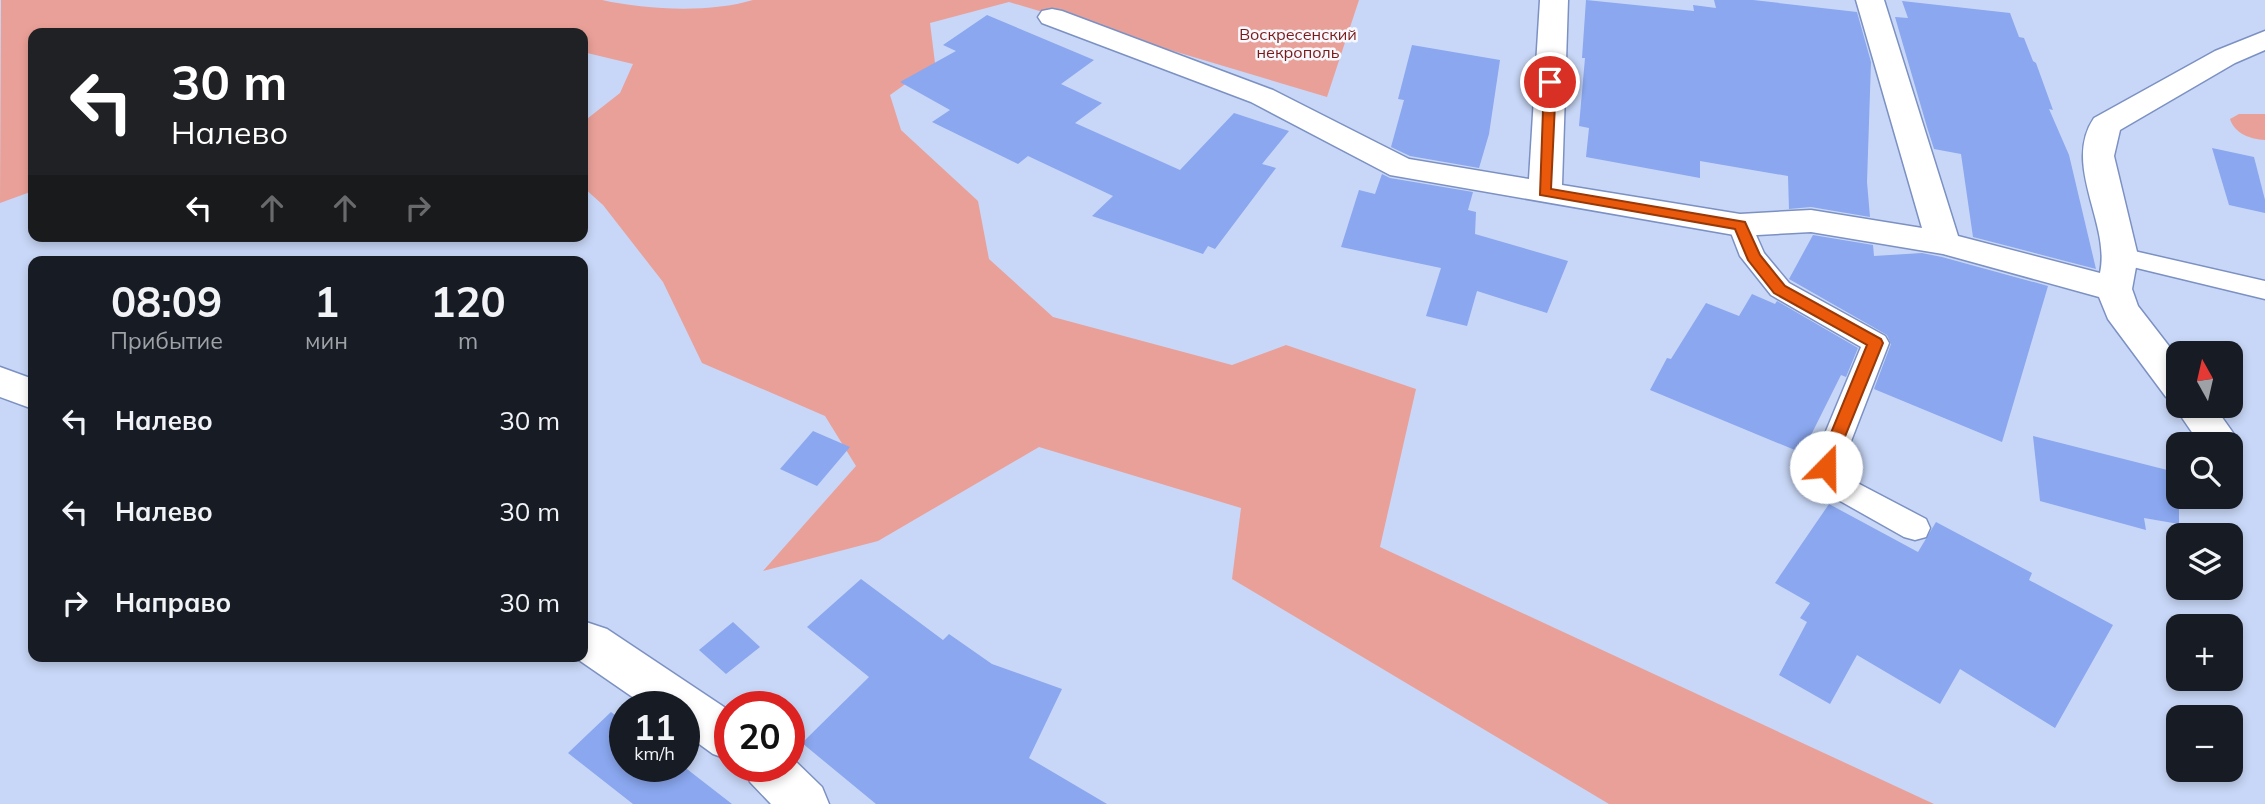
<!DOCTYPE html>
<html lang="ru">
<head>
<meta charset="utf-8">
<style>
  body { margin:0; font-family:Mulish,sans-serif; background:#242831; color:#f1f3f6; height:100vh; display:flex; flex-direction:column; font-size:26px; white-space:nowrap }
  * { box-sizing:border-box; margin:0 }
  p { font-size:23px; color:#9ea1a6 }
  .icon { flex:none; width:38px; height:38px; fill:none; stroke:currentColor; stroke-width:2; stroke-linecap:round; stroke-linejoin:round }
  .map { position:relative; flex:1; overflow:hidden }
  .side { position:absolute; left:28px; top:256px; width:560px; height:406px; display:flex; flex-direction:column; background:#171b24; border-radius:14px; box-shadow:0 4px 10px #0003 }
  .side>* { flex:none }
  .top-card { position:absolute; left:28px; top:28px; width:560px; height:214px; border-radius:14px; box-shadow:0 4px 10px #0003; background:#202124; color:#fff; overflow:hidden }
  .needle { width:46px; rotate:352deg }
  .tools { position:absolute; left:2166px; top:341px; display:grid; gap:14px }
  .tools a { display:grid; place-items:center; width:77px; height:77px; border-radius:14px; background:#171b24; box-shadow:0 4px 10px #0003; font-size:35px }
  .speed { position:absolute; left:609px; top:691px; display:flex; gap:14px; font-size:35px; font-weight:700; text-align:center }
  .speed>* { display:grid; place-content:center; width:91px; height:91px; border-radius:50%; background:#171b24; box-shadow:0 4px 10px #0003; line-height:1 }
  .speed small { font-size:18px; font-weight:400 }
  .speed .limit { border:10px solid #d22; background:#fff; color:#111 }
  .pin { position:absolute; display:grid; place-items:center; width:60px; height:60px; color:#fff; margin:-30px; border:4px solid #fff; border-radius:50%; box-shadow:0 2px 7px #0007 }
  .me { position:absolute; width:77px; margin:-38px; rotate:22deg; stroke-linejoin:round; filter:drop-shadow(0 0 5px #0008) }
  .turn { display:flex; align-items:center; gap:24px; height:147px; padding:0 28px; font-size:32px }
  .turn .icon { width:91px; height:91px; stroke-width:2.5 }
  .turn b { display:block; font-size:49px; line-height:60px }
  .lanes { display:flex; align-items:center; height:66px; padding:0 28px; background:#0003; justify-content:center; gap:35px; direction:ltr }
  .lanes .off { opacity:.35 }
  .eta { display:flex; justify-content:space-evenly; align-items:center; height:119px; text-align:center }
  .eta b { font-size:42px; font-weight:700; line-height:49px }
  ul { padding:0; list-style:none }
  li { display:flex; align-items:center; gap:21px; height:91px; padding:0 28px }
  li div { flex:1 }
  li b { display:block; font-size:26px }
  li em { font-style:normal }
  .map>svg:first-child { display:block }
  .green { fill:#e9a098 }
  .building { fill:#8aa7ef }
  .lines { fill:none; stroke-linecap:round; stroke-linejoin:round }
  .service-casing { stroke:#7c91c3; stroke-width:3 }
  .minor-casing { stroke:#7c91c3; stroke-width:3 }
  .service { fill:#fff; fill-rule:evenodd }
  .minor { fill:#fff; fill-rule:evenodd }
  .route { fill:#ea580c; stroke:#983908; stroke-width:2 }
  .labels { text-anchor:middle; stroke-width:5; stroke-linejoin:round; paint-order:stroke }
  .far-park-label { font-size:16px; fill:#7c1918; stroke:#f5f8fd }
</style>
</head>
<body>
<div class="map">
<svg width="2265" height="804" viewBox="0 0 2265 804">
  <rect width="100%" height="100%" fill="#c8d7f7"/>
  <g class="green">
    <path d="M 1,0 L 602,0 C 647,10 710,13 753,0 L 1359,0 L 1327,97 L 1009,2 L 930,23 L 935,63 L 890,95 L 901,130 L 978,201 L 989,259 L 1053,317 L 1232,365 L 1286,345 L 1416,389 L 1380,547 L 1934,804 L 1609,804 L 1232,579 L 1241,508 L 1039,447 L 878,541 L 763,571 L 856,466 L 825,416 L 702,363 L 663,282 L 603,205 L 583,187 L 583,122 L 620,93 L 633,64 L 583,52 L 583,33 L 33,33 L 33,191 L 0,203 Z"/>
    <path d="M 2239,114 L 2265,114 L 2265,140 C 2250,139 2235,134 2230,119 Z"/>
  </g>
  <g class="building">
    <path d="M 1586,0 L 1694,11 L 1693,5 L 1716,8 L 1714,0 L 1753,0 L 1857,12 L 1871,62 L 1867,182 L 1870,217 L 1811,207 L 1789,209 L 1788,176 L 1700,161 L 1700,178 L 1586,157 L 1589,128 L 1579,126 L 1585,58 L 1582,58 Z"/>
    <path d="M 1902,1 L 2010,13 L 2019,37 L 2024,38 L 2033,61 L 2036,63 L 2053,110 L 2049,109 L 2069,155 L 2096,269 L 1973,237 L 1961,154 L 1934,149 L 1927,127 L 1895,17 L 1908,18 Z"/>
    <path d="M 987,15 L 1094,60 L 1061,84 L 1102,103 L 1075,123 L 1180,170 L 1234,113 L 1289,131 L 1262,164 L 1276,168 L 1215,249 L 1208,246 L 1203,254 L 1092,216 L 1113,196 L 1028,156 L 1018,164 L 932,122 L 950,110 L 900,82 L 956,51 L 943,45 Z"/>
    <path d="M 1412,45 L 1500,60 L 1489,134 L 1479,168 L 1410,156 L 1391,147 L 1404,100 L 1398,99 Z"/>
    <path d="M 2212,148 L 2254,157 L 2265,200 L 2265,213 L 2229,205 Z"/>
    <path d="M 1382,174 L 1390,178 L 1473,192 L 1468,210 L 1476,212 L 1475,234 L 1568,261 L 1547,313 L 1477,291 L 1467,326 L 1426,316 L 1441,268 L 1341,247 L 1359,190 L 1375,194 Z"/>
    <path d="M 1813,235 L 1873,245 L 1874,256 L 1922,253 L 1942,257 L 2048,286 L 2002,442 L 1874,389 L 1891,344 L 1887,335 L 1789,279 Z"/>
    <path d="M 1752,294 L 1775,304 L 1777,301 L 1858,348 L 1846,377 L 1841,375 L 1802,453 L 1650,390 L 1667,358 L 1671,359 L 1706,303 L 1739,316 Z"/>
    <path d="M 813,431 L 850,447 L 817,486 L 780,469 Z"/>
    <path d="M 2033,436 L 2179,473 L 2179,524 L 2144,518 L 2146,530 L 2040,501 Z"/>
    <path d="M 1829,504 L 1918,552 L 1936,522 L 2032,573 L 2029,580 L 2113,625 L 2055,728 L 1960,669 L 1940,704 L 1857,655 L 1830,704 L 1779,675 L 1807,622 L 1800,618 L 1810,603 L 1775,583 Z"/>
    <path d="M 861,579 L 943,640 L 949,634 L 992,664 L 1062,689 L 1029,758 L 1107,804 L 876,804 L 802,743 L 869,677 L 807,627 Z"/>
    <path d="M 733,622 L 760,647 L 726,674 L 699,650 Z"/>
    <path d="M 611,712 L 625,723 L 625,766 L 683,766 L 732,804 L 633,804 L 568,753 Z"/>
  </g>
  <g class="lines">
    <defs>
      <g id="service">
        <path d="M 1740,217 L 1749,219 L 1764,253 L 1789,283 L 1885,336 L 1889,343 L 1841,467 L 1846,477 L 1926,519 L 1930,528 L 1926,537 L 1915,540 L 1904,537 L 1826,493 L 1811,467 L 1861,347 L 1771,295 L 1740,256 L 1728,225 L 1731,219 Z"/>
        <path d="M 2121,248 L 2265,281 L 2265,299 L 2112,262 L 2108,256 L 2112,250 Z"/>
      </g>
      <g id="minor">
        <path d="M 1540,0 L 1568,0 L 1562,185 L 1740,214 L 1811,210 L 1922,228 L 1856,0 L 1884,0 L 1958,236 L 2100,273 C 2111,224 2062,165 2094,118 L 2215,51 L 2265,31 L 2265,50 L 2235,63 L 2120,130 L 2114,156 L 2138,256 L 2132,289 L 2138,306 L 2179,359 L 2179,406 L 2214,406 L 2241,444 L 2235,455 L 2231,456 L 2231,444 L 2200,444 L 2174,406 L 2177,400 L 2166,397 L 2108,319 L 2099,297 L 1943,254 L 1811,232 L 1740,236 L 1390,175 L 1251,102 L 1042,23 L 1038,17 L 1042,11 L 1052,9 L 1062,11 L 1273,90 L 1409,159 L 1529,179 Z"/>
        <path d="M 0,367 L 33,379 L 33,409 L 0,397 Z"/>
        <path d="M 583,621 L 607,629 L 730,711 L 730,760 L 713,754 L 684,733 L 684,707 L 647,707 L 573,656 L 583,656 Z"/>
        <path d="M 789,755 L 822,787 L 829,804 L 771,804 L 750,782 L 743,766 L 789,766 Z"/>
      </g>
    </defs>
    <use href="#service" class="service-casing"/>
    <use href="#minor" class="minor-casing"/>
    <use href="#service" class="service"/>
    <use href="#minor" class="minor"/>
  </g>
  <path class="route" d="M 1550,79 L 1556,82 L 1551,189 L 1745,222 L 1760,255 L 1785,286 L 1881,339 L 1883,343 L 1831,471 L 1820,471 L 1817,467 L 1867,345 L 1774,293 L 1748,260 L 1735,229 L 1540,195 L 1544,82 Z"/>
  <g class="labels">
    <g class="far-park-label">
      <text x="1298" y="40">Воскресенский<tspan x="1298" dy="18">некрополь</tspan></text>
    </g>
  </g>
</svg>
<div class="tools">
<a><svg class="needle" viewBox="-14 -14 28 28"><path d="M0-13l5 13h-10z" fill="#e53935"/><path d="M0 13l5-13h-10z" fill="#9ea1a6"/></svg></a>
<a><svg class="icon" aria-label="search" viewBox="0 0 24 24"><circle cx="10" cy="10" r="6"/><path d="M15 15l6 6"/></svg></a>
<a><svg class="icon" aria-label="layers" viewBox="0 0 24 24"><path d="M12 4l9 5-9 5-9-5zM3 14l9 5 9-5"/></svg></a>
<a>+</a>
<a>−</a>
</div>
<div class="speed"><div>11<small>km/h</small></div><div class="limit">20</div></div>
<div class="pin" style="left:1550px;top:82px;background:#d93025"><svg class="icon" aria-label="arrive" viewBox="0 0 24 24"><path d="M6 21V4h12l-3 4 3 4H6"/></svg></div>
<svg class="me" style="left:1826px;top:467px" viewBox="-20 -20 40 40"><circle r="19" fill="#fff"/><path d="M0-13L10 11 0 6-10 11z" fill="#ea580c"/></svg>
<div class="top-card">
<div class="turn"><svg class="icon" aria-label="left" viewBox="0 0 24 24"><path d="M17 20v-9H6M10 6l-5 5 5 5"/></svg><div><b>30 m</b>Налево</div></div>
<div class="lanes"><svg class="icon" aria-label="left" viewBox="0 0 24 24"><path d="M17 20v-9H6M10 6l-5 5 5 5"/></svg><svg class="icon off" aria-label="ahead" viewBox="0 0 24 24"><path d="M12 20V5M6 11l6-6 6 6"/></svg><svg class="icon off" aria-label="ahead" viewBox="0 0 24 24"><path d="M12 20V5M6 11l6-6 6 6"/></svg><svg class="icon off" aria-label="right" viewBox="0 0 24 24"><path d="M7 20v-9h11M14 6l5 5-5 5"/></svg></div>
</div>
<section class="side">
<div class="eta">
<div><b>08:09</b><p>Прибытие</p></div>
<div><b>1</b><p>мин</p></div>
<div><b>120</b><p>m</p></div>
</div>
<ul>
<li><svg class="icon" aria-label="left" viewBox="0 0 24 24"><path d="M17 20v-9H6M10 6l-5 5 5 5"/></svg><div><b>Налево</b></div><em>30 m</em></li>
<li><svg class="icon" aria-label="left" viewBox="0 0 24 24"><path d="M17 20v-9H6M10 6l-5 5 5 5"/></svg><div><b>Налево</b></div><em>30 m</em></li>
<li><svg class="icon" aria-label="right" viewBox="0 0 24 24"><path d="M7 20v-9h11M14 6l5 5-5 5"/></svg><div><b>Направо</b></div><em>30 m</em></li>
</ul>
</section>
</div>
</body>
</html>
